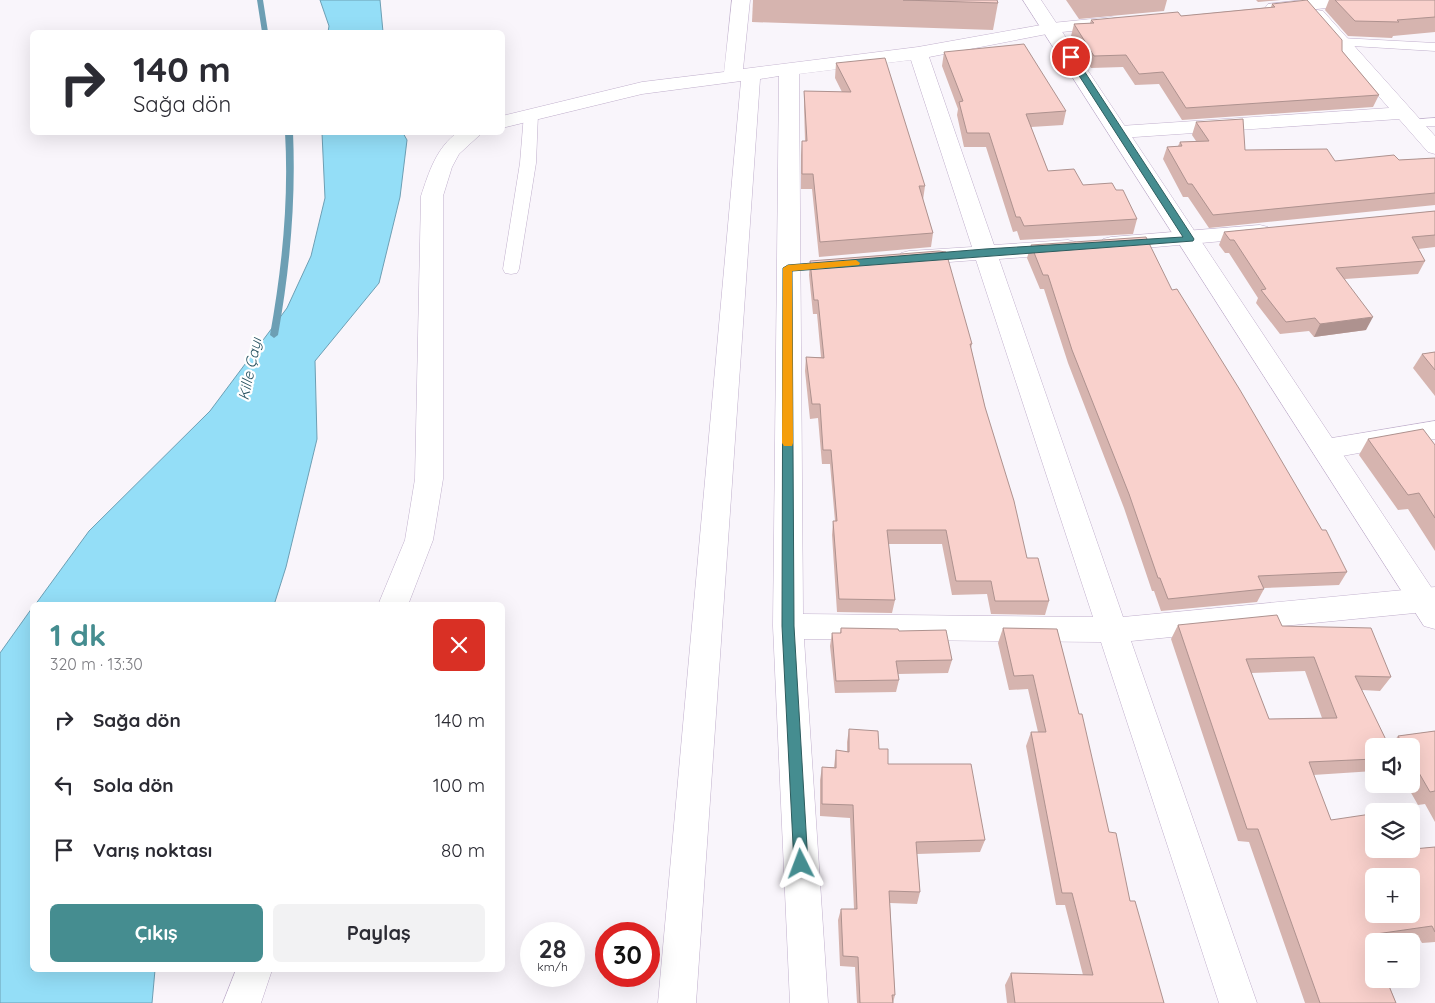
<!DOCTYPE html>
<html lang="tr">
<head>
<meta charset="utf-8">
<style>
  body { margin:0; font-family:Quicksand,sans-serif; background:#f2f2f3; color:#2b2b33; height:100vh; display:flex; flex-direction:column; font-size:19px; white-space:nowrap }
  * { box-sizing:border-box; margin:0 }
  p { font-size:16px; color:#7c7c81 }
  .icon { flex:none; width:28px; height:28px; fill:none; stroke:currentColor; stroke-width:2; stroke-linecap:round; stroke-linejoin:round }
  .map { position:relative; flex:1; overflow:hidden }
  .details { position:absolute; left:30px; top:602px; width:475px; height:370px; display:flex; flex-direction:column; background:#fff; border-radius:8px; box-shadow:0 5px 20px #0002 }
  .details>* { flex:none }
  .guide { position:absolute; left:30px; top:30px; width:475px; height:105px; border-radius:8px; box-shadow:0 5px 20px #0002; background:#fff; color:#2b2b33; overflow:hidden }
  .controls { position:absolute; left:1365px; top:738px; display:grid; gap:10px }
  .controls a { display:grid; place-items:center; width:55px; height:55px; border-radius:8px; background:#fff; box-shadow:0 5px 20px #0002; font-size:25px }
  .speed { position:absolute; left:520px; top:922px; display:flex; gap:10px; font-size:25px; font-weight:700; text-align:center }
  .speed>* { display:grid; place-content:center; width:65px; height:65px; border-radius:50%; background:#fff; box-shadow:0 5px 20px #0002; line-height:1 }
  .speed small { font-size:12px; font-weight:400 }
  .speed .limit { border:8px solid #d22; background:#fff; color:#111 }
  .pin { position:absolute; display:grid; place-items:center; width:42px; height:42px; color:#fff; margin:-21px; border:2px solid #fff; border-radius:50%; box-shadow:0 1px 5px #0007 }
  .me { position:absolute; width:55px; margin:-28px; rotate:357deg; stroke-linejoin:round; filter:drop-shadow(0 0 4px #0008) }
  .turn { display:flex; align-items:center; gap:18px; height:105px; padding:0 20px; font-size:22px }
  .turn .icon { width:65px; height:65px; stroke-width:2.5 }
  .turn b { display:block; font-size:35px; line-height:42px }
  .round { display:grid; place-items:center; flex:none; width:52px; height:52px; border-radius:8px; background:#f2f2f3 }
  .headline { display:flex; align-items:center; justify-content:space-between; height:85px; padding:0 20px }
  h1 { font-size:30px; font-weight:700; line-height:38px; color:#458d90 }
  .button { display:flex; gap:10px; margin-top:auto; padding:10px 20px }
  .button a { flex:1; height:58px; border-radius:8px; background:#458d90; color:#fff; font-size:20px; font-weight:700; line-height:58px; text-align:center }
  .button a+a { background:#f2f2f3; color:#2b2b33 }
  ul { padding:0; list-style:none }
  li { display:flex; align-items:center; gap:15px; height:65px; padding:0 20px }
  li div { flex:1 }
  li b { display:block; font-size:19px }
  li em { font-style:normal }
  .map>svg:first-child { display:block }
  .water { fill:#94def7; stroke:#6d9fb4 }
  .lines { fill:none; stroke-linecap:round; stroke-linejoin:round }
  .stream { fill:#6d9fb4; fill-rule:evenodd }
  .service-casing { stroke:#c0afcc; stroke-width:1 }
  .minor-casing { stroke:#c0afcc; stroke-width:1 }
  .tertiary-casing { stroke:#c0afcc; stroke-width:1 }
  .service { fill:#fff; fill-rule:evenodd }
  .minor { fill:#fff; fill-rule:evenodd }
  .tertiary { fill:#fff; fill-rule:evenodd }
  .wall { fill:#d6b4af; fill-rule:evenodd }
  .shaded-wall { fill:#ae928f }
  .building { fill:#f9d1cc; stroke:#ae928f; fill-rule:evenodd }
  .route { fill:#458d90; stroke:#2d5c5e }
  .slow { fill:#f59e0b }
  .labels { text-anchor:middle; stroke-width:4.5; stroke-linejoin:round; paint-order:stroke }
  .water-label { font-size:15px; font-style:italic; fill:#285361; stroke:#fff }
</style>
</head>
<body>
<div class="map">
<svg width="1435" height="1003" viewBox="0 0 1435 1003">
  <rect width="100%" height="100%" fill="#f9f5fb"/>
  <g class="water">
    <path d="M 320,0 L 380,0 L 383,32 L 328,32 L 329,26 Z"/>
    <path d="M 322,133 L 403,133 L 407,140 L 400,197 L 379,283 L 315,361 L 317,439 L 286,567 L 274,605 L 35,605 L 89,531 L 210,411 L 287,308 L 311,256 L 325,198 Z"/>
    <path d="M 32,608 L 32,970 L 155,970 L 152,1003 L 0,1003 L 0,653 Z"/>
  </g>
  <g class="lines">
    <g class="stream">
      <path d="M 257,0 L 263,0 L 268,32 L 262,32 Z"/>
      <path d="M 285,132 L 293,132 C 296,201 290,268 278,335 L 274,338 L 270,335 C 282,268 289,201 285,132 Z"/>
    </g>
    <defs>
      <g id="service">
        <path d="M 1341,38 L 1435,43 L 1435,51 L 1336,45 L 1334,42 L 1336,39 Z"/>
        <path d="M 531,110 L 536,111 L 538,114 L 536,163 L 519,269 L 517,273 L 511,274 L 505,273 L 503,269 L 520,163 L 524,114 L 526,111 Z"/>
        <path d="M 1435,118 L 1435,126 L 1408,126 L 1406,123 L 1408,120 Z"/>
      </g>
      <g id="minor">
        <path d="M 732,0 L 750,0 L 743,69 L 918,47 L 1052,23 L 1111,17 L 1117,18 L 1120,22 L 1117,26 L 1111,27 L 1052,33 L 929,57 L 994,245 L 1068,240 L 1076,242 L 1079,247 L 1076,252 L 1068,254 L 999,259 L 1123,617 L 1435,587 L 1435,611 L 1131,641 L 1257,1003 L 1219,1003 L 1101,642 L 804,639 L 828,1003 L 790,1003 L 773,626 L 779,76 L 760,79 L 696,1003 L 658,1003 L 741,81 L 642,94 L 502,128 L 502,116 L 642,82 L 724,72 ZM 911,60 L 972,247 L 909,251 L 901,253 L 898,258 L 901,263 L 909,265 L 976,260 L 1093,617 L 803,614 L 799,74 Z"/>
        <path d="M 1303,0 L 1368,0 L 1365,4 L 1359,5 L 1274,13 L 1268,12 L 1265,8 L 1268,4 Z"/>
        <path d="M 1317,10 L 1323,11 L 1435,136 L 1435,154 L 1428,152 L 1399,119 L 1120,138 L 1113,136 L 1110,132 L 1113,128 L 1120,126 L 1389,108 L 1311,19 L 1308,15 L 1311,11 Z"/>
        <path d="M 458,132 L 483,132 L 459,154 L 452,167 L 443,196 L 443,479 L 433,540 L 408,605 L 378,605 L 405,540 L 415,479 L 421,196 C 429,172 436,148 458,132 Z"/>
        <path d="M 1260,225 L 1268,227 L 1271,232 L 1268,237 L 1111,251 L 1103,249 L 1100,244 L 1103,239 L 1111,237 Z"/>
        <path d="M 1435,421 L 1435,439 L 1326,459 L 1317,456 L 1313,449 L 1317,442 L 1326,439 Z"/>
        <path d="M 236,970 L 272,970 L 261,1003 L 223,1003 Z"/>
      </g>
      <path id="tertiary" d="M 1023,0 L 1041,0 L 1435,593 L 1435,629 L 1424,626 Z"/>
    </defs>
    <use href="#service" class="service-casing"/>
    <use href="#minor" class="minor-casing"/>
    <use href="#tertiary" class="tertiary-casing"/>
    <use href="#service" class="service"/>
    <use href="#minor" class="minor"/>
    <use href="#tertiary" class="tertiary"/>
  </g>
  <g class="wall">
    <path d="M 753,0 L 997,0 L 998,3 L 993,30 L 752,22 Z"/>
    <path d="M 1066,0 L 1167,0 L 1164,11 L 1079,19 Z"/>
    <path d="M 1256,0 L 1281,0 L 1258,2 Z"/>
    <path d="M 1329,0 L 1435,0 L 1435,32 L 1393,36 L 1392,38 L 1348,36 L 1325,10 Z"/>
    <path d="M 1272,4 L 1342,51 L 1379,95 L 1373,107 L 1182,120 L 1159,84 L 1135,85 L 1123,67 L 1091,68 L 1071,36 L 1074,24 L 1090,23 L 1091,20 L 1181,16 L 1271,7 Z"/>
    <path d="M 944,52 L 1066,111 L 1063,125 L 1031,127 L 1048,171 L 1083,185 L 1116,190 L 1137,219 L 1133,234 L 1020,240 L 1017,231 L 1013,232 L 986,147 L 964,147 L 957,115 L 958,109 L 942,66 Z"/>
    <path d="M 836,63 L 925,186 L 923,200 L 933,233 L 931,247 L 819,257 L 812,189 L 801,189 L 801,155 L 802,141 L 805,141 L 804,106 L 804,91 L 842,92 L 835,78 Z"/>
    <path d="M 1196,122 L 1245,150 L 1335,161 L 1399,160 L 1435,158 L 1435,205 L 1209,228 L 1188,197 L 1183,197 L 1163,159 L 1167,147 L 1178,146 L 1180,142 L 1196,141 L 1192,135 Z"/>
    <path d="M 1435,211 L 1435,247 L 1418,249 L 1425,261 L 1418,274 L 1345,279 L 1366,330 L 1314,337 L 1309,331 L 1280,334 L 1256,303 L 1258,298 L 1229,253 L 1225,253 L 1219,245 L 1224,232 Z"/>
    <path d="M 1031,245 L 1172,290 L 1347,572 L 1339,585 L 1264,588 L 1264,589 L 1257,602 L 1161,611 L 1154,591 L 1152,591 L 1124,508 L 1068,363 L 1044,289 L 1040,289 L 1027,258 Z"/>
    <path d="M 810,261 L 972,344 L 971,348 L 985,407 L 1027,558 L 1049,601 L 1045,615 L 991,614 L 987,594 L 952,595 L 942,544 L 888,544 L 895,600 L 892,613 L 837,612 L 832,535 L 833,521 L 835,521 L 830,464 L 822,464 L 818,418 L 810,419 L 805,371 L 806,357 L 821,357 L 817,314 L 813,314 L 809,275 Z"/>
    <path d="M 1435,352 L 1435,396 L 1413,368 L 1422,354 Z"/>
    <path d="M 1368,439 L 1435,445 L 1435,551 L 1408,509 L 1398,510 L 1359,455 Z"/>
    <path d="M 1178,625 L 1282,626 L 1391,677 L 1380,691 L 1362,690 L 1374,746 L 1374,771 L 1313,775 L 1331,820 L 1391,851 L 1435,847 L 1435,942 L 1422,943 L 1419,938 L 1395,941 L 1374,941 L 1374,944 L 1373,944 L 1396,1003 L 1305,1003 L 1249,842 L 1238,841 L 1171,639 ZM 1305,671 L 1322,718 L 1269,719 L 1251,673 Z"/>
    <path d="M 841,628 L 899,631 L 952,660 L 948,673 L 898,674 L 899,680 L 896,692 L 835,693 L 830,646 L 832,633 L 840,633 Z"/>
    <path d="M 1003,628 L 1057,629 L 1109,832 L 1130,901 L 1164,1003 L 1007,1003 L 1005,985 L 1011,973 L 1083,975 L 1065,905 L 1056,905 L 1026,746 L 1031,732 L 1038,732 L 1028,689 L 1009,690 L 998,643 Z"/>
    <path d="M 849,729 L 879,749 L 888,764 L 985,840 L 980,852 L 917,854 L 920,892 L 917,904 L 890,903 L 895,995 L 893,1003 L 857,1003 L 855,967 L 840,966 L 838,920 L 841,909 L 854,909 L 850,818 L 820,816 L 820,780 L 822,767 L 834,767 L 836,750 L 847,752 L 847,742 Z"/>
    <path d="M 1435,731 L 1435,822 L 1425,804 L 1418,805 L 1406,784 L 1411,784 L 1411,746 L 1390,746 L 1398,736 Z"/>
  </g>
  <path class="shaded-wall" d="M 1373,317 L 1366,330 L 1314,337 L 1320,324 Z"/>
  <g class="building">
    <path d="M 903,0 L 997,0 L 998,3 Z"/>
    <path d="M 1307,0 L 1342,40 L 1342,51 L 1379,95 L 1186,108 L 1163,72 L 1139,74 L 1126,55 L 1094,56 L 1074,24 L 1094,23 L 1091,20 L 1178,12 L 1181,16 L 1275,7 L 1272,4 Z"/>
    <path d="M 1335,0 L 1435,0 L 1435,17 L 1397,20 L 1399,22 L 1355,21 Z"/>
    <path d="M 1024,44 L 1066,111 L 1026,114 L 1048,171 L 1074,169 L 1083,185 L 1112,183 L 1116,190 L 1123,190 L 1137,219 L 1024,226 L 1020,217 L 1016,217 L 989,133 L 967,133 L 959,102 L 963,101 L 944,52 Z"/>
    <path d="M 885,58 L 925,186 L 919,186 L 933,233 L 820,242 L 813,174 L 802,174 L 802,141 L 807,141 L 804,91 L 851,92 L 836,63 Z"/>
    <path d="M 1243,119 L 1245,150 L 1327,149 L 1335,161 L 1394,155 L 1399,160 L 1435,158 L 1435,193 L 1213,215 L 1192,184 L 1188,184 L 1167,147 L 1182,146 L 1180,142 L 1209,141 L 1196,122 Z"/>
    <path d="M 1435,211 L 1435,235 L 1412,237 L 1425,261 L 1336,268 L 1373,317 L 1320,324 L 1315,318 L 1286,322 L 1261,290 L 1266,289 L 1234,240 L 1230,240 L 1224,232 Z"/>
    <path d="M 1146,237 L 1172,290 L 1177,289 L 1240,390 L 1322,530 L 1326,530 L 1347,572 L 1258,576 L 1264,589 L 1168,599 L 1160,578 L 1158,578 L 1129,494 L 1072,350 L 1048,275 L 1043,275 L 1031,245 Z"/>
    <path d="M 939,251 L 946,252 L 972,344 L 970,344 L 985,407 L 1014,501 L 1027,558 L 1038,558 L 1049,601 L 995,601 L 991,581 L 956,581 L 946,530 L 887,530 L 895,600 L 839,599 L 833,521 L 837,521 L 831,450 L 823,450 L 820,404 L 812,404 L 806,357 L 824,358 L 818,300 L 814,300 L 810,261 Z"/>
    <path d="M 1435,352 L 1435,370 L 1422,354 Z"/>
    <path d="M 1423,429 L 1435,445 L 1435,518 L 1419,493 L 1408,495 L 1368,439 Z"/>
    <path d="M 1277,615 L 1282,626 L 1371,628 L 1391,677 L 1355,676 L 1389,746 L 1374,746 L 1374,759 L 1309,762 L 1331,820 L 1371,814 L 1374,819 L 1374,849 L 1390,849 L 1391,851 L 1435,847 L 1435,932 L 1432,926 L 1369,935 L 1374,947 L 1374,979 L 1386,979 L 1396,1003 L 1320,1003 L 1258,829 L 1247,829 L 1178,625 ZM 1314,657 L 1337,718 L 1269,719 L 1246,659 ZM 1374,876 L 1411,876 L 1411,914 L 1374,914 Z"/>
    <path d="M 841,628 L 898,629 L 899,631 L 946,630 L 952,660 L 896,661 L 899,680 L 836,681 L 832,633 L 841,633 Z"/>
    <path d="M 1003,628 L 1057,629 L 1079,714 L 1082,714 L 1109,832 L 1116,833 L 1130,901 L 1135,901 L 1164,1003 L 1015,1003 L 1011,973 L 1093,975 L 1072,893 L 1062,893 L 1031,732 L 1046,732 L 1033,675 L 1014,676 Z"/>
    <path d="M 849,729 L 878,731 L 879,749 L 888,749 L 888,764 L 971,764 L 985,840 L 916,842 L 920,892 L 889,891 L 895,995 L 892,995 L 893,1003 L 860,1003 L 858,957 L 843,956 L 841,909 L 857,909 L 853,805 L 822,804 L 822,767 L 836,768 L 836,750 L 849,752 Z"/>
    <path d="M 1435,731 L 1435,791 L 1430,792 L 1411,759 L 1411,746 L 1404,746 L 1398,736 Z"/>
  </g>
  <path class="route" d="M 1071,55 L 1075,57 L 1194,239 L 1193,241 L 792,271 L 794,626 L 808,864 L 806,869 L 801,871 L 796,869 L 794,864 L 782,626 L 783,268 L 788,265 L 985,249 L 1183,237 L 1067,57 Z"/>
  <path class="slow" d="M 856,260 L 860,263 L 859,265 L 792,271 L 793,443 L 792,446 L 784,446 L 782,443 L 783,268 L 788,265 Z"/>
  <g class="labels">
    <g class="water-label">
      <text transform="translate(250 369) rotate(-78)" y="5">Kille Çayı</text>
    </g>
  </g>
</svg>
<div class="controls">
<a><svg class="icon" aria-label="sound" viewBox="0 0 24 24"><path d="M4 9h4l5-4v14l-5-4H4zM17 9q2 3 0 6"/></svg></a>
<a><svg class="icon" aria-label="layers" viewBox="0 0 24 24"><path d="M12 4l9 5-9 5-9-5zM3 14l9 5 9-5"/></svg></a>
<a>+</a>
<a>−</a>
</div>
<div class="speed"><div>28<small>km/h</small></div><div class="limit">30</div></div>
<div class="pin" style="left:1071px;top:57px;background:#d93025"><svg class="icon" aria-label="arrive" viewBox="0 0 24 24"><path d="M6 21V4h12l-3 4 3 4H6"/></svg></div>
<svg class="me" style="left:801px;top:864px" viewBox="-20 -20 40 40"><path d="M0-17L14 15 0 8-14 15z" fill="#458d90" stroke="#fff" stroke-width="4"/></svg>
<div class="guide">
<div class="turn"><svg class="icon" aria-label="right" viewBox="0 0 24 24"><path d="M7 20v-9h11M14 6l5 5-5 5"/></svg><div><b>140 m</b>Sağa dön</div></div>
</div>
<section class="details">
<div class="headline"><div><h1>1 dk</h1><p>320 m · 13:30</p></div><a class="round" style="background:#d93025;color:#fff"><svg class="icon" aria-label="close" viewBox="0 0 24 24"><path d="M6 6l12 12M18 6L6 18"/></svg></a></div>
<ul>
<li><svg class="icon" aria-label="right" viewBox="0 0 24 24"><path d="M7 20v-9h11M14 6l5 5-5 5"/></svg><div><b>Sağa dön</b></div><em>140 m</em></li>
<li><svg class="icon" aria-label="left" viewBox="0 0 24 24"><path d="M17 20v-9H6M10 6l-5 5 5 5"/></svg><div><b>Sola dön</b></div><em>100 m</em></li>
<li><svg class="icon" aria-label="arrive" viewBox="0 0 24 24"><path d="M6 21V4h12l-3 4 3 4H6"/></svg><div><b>Varış noktası</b></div><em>80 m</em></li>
</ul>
<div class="button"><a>Çıkış</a><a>Paylaş</a></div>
</section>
</div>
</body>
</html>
